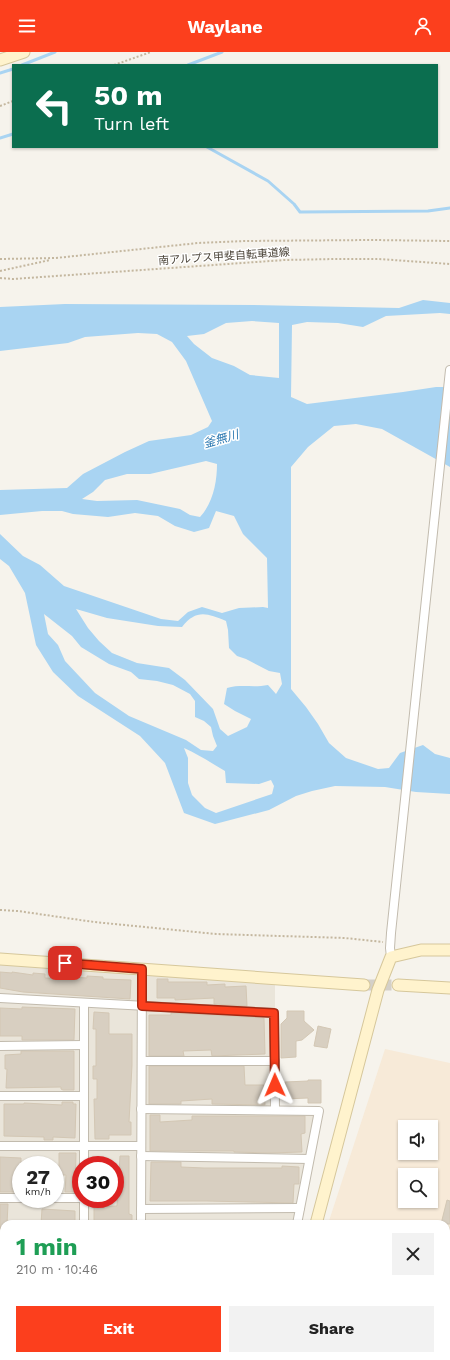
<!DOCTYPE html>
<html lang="en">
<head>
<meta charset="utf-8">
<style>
  body { margin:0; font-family:"Work Sans","Noto Sans JP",sans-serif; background:#f2f2f2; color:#222; height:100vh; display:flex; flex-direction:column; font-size:15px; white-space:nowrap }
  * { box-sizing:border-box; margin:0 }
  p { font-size:13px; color:#767676 }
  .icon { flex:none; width:22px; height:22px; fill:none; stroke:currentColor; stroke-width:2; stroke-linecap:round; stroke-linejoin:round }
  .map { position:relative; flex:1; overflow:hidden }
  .side { position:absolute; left:0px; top:1168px; width:450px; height:140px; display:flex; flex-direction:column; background:#fff; border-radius:12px 12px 0 0; box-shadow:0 1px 3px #0004 }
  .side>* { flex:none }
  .guide { position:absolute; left:12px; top:12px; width:426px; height:84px; border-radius:0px; box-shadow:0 1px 3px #0004; background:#0b6e4f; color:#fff; overflow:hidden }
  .tools { position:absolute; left:398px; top:1068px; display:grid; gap:8px }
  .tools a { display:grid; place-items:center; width:40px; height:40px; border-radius:0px; background:#fff; box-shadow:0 1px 3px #0004; font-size:20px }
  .speed { position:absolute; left:12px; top:1104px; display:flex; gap:8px; font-size:20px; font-weight:700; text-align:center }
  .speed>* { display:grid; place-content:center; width:52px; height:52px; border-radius:50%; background:#fff; box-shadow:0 1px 3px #0004; line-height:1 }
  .speed small { font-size:10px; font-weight:400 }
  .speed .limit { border:6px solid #d22; background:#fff; color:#111 }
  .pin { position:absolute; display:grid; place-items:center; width:34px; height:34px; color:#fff; margin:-17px; border-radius:8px; box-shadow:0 2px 6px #0006 }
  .me { position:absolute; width:44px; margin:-22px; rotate:359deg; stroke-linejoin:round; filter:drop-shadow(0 0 3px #0008) }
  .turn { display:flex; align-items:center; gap:14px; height:84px; padding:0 16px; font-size:18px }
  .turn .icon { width:52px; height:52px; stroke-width:2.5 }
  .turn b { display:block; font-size:28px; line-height:34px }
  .round { display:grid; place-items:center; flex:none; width:42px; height:42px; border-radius:0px; background:#f2f2f2 }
  .summary { display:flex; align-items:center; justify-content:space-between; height:68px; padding:0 16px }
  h1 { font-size:24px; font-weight:700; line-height:30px; color:#1e9e55 }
  .button { display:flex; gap:8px; margin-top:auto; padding:8px 16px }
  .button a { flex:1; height:46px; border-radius:0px; background:#fc3f1d; color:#fff; font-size:16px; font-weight:700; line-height:46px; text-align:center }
  .button a+a { background:#f2f2f2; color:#222 }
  header { display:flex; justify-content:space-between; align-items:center; height:52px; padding:0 16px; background:#fc3f1d; color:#fff; font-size:18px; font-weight:700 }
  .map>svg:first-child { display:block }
  .residential { fill:#eae5da; fill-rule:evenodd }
  .commercial { fill:#f7ead8; fill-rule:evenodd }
  .water { fill:#a9d4f2; fill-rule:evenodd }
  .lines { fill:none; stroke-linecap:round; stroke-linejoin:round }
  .stream { stroke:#a9d4f2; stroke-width:3 }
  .building { fill:#d8cfc1; stroke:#d3c7b4 }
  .secondary-tunnel { stroke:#d4d0c8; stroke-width:11; stroke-dasharray:11 5.5; stroke-linecap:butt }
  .street-casing { stroke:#c2bbae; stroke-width:10 }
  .secondary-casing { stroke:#d6c79b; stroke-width:13 }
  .path { stroke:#c4b79f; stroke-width:2; stroke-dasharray:2 2; stroke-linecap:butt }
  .street { stroke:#fff; stroke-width:8 }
  .secondary { stroke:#fff3cd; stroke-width:11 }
  .route-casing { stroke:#a42913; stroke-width:10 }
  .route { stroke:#fc3f1d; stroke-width:7 }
  .labels { text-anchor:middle; stroke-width:3; stroke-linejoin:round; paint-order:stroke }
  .street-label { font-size:11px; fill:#4b4439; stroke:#fff }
  .water-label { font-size:12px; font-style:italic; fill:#2e7ab2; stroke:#fff }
</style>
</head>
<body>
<header><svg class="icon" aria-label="menu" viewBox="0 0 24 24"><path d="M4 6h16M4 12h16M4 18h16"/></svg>Waylane<svg class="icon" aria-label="person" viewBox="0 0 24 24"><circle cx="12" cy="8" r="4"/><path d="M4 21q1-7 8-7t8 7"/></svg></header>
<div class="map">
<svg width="450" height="1308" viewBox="0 0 450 1308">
  <rect width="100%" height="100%" fill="#f6f3ec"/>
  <path class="residential" d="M 0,907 L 275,926 L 275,1058 L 319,1059 L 297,1172 L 4,1172 L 4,1248 L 0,1248 ZM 21,1113 L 55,1113 L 55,1147 L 21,1147 ZM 81,1113 L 115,1113 L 115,1147 L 81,1147 Z"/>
  <path class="commercial" d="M 385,997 L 450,1011 L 450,1308 L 290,1308 L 291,1304 L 446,1304 L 446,1172 L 328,1172 ZM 405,1075 L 431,1075 L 431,1101 L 405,1101 ZM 405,1123 L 431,1123 L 431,1149 L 405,1149 Z"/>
  <path class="water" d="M 423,248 L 450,251 L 450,262 L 440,261 L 386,264 L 363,275 L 338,271 L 307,270 L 292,273 L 291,345 L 307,352 L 403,340 L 436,335 L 450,335 L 450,415 L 382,377 L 356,372 L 334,374 L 308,395 L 291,415 L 291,637 L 306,655 L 318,672 L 329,691 L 346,706 L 378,717 L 389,716 L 400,701 L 423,693 L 435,702 L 450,706 L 450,742 L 416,740 L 385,735 L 335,734 L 312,739 L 296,744 L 269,758 L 215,772 L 184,761 L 165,711 L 140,684 L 78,644 L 53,620 L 36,593 L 25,541 L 9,514 L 0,507 L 0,482 L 23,504 L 40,513 L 64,534 L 161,567 L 178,569 L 188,560 L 202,555 L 222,561 L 239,556 L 263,555 L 268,556 L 267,506 L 243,482 L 234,464 L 216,459 L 209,476 L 194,480 L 175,474 L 158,464 L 135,461 L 108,465 L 73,462 L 62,459 L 42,459 L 0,463 L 0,438 L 67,436 L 83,422 L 125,400 L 149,389 L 191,383 L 208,375 L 212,369 L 186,309 L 172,290 L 157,282 L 138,281 L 85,285 L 68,291 L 0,299 L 0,255 L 65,252 L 254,253 L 399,256 ZM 252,269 L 279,271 L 279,326 L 250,323 L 234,314 L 212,306 L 194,292 L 187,284 L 204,282 L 226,271 ZM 206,409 L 217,412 C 217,430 213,451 200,465 L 190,463 L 180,457 L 137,448 L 97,449 L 82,447 L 93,440 L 105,428 L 127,422 L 150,422 ZM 76,557 L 107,566 L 158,574 L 182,575 C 196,557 207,561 226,569 L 228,578 L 229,596 L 237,604 L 246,607 L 269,619 L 280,621 L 282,632 L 276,642 L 268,633 C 254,636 241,632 227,636 L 224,652 L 235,659 L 251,667 L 247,675 L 228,684 L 220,677 L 213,657 L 185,628 L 169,616 L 137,611 L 112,601 L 99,589 L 88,576 ZM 44,562 L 72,584 L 81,595 L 109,612 L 131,620 L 139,627 L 157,629 L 173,633 L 190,642 L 195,649 L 195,665 L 204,669 L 211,675 L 213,684 L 217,694 L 213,699 L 201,698 L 186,688 L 129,664 L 95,641 L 65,609 L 58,593 L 48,582 ZM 184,696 C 198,702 211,711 225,719 L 226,731 L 259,732 L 271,728 L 274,734 L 272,742 L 216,761 L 205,756 L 192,743 L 188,731 L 188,706 Z"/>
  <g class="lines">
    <g class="stream">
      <path d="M 22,13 L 55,0"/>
      <path d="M 188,13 L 222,0"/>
      <path d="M 0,21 L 13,17"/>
      <path d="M 0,86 L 13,82"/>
      <path d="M 207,95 L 268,129 L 294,152 L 300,160 L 428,159 L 450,156"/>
    </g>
  </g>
  <g class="building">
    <path d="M 0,920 L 12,921 L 12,920 L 33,923 L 33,921 L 45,922 L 45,926 L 71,927 L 72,925 L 87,926 L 87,924 L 103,925 L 103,927 L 131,928 L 130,947 L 23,940 L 0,936 Z"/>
    <path d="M 157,927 L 168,927 L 168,930 L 207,930 L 207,933 L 225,932 L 225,935 L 246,934 L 247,954 L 214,952 L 214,946 L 175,948 L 175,946 L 157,946 Z"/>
    <path d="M 22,955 L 75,957 L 74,988 L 22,988 L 22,984 L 0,984 L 0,956 L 22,957 Z"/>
    <path d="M 287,959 L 304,959 L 304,969 L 314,978 L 302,988 L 296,989 L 296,1005 L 281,1006 L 281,972 L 287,966 Z"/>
    <path d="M 94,960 L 109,961 L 109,982 L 132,982 L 132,1013 L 129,1070 L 131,1070 L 131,1083 L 109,1083 L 109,1087 L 95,1087 L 94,1047 L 97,1047 L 97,1027 L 93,1027 L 93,1014 L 96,1014 L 96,977 L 93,977 Z"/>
    <path d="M 171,961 L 264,966 L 265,1002 L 212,1004 L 211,998 L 183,999 L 184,1004 L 149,1004 L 149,963 L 171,963 Z"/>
    <path d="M 318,974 L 331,977 L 327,996 L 314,994 Z"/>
    <path d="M 21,999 L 74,999 L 74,1038 L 63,1038 L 61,1037 L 61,1035 L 6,1036 L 7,1017 L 5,1017 L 5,1003 L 21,1002 Z"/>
    <path d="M 149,1014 L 244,1014 L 245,1033 L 264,1033 L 265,1053 L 212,1052 L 212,1047 L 181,1049 L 181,1052 L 149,1052 Z"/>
    <path d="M 308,1028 L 321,1028 L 321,1051 L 308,1051 L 308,1046 L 285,1047 L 285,1030 L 308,1029 Z"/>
    <path d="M 62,1050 L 73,1050 L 73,1052 L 76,1052 L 75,1086 L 53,1085 L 53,1088 L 44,1088 L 44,1085 L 4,1084 L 4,1052 L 24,1052 L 24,1051 L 62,1053 Z"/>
    <path d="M 150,1063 L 160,1063 L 160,1070 L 192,1068 L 192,1064 L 305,1064 L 305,1081 L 301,1082 L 302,1100 L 270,1101 L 234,1100 L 234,1099 L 150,1099 Z"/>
    <path d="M 59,1101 L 76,1101 L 75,1140 L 65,1140 L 66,1123 L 59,1123 Z"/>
    <path d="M 120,1104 L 129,1104 L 129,1162 L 132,1163 L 132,1172 L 97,1172 L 96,1169 L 94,1169 L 94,1155 L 117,1154 Z"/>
    <path d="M 0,1105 L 21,1106 L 21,1140 L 0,1140 Z"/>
    <path d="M 151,1110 L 181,1110 L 181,1115 L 204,1116 L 282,1116 L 282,1114 L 299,1115 L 299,1132 L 294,1132 L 293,1151 L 207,1149 L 150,1149 Z"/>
    <path d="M 447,1148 L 450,1149 L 450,1172 L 441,1172 Z"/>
    <path d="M 0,1152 L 8,1152 L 7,1172 L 4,1172 L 4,1177 L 0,1177 Z"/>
    <path d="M 42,1157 L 75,1159 L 75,1172 L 41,1172 Z"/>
  </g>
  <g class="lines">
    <path class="secondary-tunnel" d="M 364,933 L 398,933"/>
    <defs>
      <g id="street">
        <path d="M 391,905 L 390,896 L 391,881 L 450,318"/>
        <path d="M 0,946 L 274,961 L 275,1058"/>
        <path d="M 84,951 L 84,1113"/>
        <path d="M 0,994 L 84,993"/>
        <path d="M 142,1009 L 275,1009"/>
        <path d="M 0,1044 L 84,1044"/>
        <path d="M 141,1057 L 319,1059 L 297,1172"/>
        <path d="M 0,1094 L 141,1094"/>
        <path d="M 141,1104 L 309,1107"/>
        <path d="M 0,1146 L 21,1146"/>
        <path d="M 55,1146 L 81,1146"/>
        <path d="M 84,1147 L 84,1172"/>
        <path d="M 141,1157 L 300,1156"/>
        <path d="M 141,1172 L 142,917"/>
        <path d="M 0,1196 L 4,1196"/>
        <path d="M 0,1248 L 4,1248"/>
        <path d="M 0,1307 L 275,1308"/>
      </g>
      <g id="secondary">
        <path d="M 0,8 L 24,0"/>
        <path d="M 0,907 L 364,933"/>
        <path d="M 398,933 L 450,936"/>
        <path d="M 316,1172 L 378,938 L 391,905 L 421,898 L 450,898"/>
        <path d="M 281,1308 L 282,1304"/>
      </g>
    </defs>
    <use href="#street" class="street-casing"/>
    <use href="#secondary" class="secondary-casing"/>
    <g class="path">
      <path d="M 114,13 L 151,0"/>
      <path d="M 0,54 L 13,49"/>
      <path d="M 0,207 L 56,206 L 198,191 L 245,189 L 373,188 L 450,189"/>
      <path d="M 0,219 L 50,208"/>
      <path d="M 0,226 L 13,227 L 285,208 L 334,207 L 379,207 L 450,212"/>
      <path d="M 0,858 L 18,859 L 94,870 L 216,882 L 345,886 L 383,890"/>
    </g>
    <use href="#street" class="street"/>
    <use href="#secondary" class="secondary"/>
  </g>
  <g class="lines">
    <defs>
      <path id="route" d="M 65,911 L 142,917 L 142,954 L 274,961 L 275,1033"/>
    </defs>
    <use href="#route" class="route-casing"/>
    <use href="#route" class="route"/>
  </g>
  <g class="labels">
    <g class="street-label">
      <text transform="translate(224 204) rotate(-4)" y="4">南アルプス甲斐自転車道線</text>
    </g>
    <g class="water-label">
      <text transform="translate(221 387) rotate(-16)" y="4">釜無川</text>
    </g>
  </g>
</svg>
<div class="tools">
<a><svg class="icon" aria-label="sound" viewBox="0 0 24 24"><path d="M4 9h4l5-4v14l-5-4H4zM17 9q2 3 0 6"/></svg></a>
<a><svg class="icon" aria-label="search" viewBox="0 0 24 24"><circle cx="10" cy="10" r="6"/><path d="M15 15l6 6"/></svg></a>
</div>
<div class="speed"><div>27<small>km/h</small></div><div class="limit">30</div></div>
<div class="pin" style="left:65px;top:911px;background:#d93025"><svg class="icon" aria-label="arrive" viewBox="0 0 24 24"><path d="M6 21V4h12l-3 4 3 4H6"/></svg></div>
<svg class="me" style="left:275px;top:1033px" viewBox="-20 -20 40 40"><path d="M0-17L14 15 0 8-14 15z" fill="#fc3f1d" stroke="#fff" stroke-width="4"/></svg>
<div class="guide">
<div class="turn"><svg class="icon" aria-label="left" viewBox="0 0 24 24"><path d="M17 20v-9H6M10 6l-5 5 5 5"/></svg><div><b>50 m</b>Turn left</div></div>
</div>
<section class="side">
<div class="summary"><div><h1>1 min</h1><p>210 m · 10:46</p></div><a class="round"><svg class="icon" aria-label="close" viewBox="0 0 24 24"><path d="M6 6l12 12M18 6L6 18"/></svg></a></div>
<div class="button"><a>Exit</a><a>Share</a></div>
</section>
</div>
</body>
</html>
